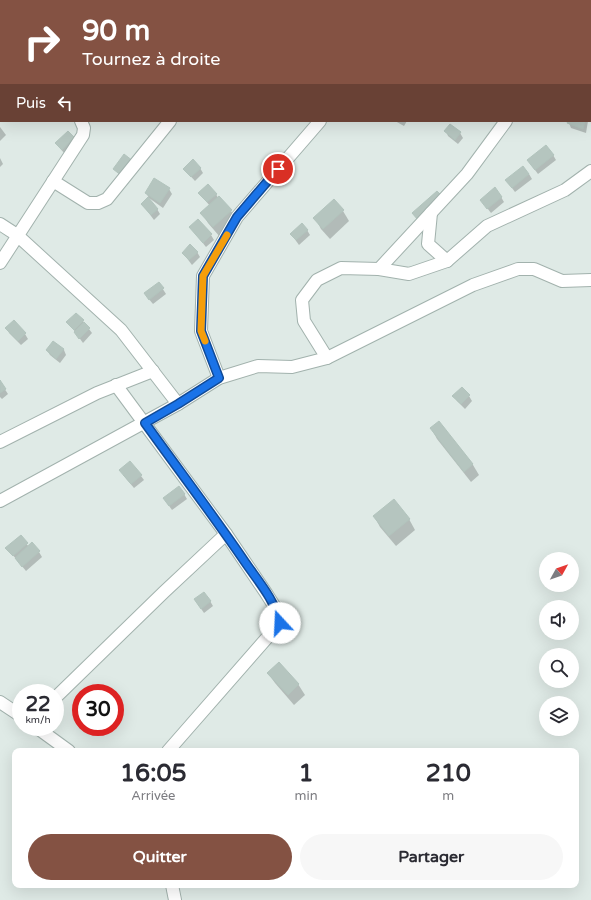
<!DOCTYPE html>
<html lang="fr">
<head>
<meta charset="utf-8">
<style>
  body { margin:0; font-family:"Varela Round",sans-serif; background:#f7f7f7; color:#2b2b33; height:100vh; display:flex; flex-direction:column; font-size:15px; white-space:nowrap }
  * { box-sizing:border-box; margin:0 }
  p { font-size:13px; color:#7c7c81 }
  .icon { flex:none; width:22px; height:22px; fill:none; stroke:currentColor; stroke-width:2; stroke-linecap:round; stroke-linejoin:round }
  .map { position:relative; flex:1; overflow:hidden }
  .side { position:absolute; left:12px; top:748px; width:567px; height:140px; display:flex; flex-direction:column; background:#fff; border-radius:8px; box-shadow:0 4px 16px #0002 }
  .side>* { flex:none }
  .banner { position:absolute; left:0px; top:0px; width:591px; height:122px; box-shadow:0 4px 16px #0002; background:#845243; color:#fff; overflow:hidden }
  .needle { width:26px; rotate:50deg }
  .controls { position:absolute; left:539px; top:552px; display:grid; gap:8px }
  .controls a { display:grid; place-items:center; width:40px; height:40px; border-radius:50%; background:#fff; box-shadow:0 4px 16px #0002; font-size:20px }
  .speed { position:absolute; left:12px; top:684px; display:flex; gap:8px; font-size:20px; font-weight:700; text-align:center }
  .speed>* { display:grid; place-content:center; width:52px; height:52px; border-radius:50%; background:#fff; box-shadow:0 4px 16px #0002; line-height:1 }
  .speed small { font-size:10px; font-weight:400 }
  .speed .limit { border:6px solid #d22; background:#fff; color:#111 }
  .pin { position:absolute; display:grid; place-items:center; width:34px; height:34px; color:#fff; margin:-17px; border:2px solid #fff; border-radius:50%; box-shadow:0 1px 4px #0007 }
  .me { position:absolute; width:44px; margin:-22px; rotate:340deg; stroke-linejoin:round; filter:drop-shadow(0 0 3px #0008) }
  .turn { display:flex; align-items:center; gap:14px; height:84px; padding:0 16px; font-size:18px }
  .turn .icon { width:52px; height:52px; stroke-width:2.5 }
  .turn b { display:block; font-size:28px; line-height:34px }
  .then { display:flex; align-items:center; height:38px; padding:0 16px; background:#0003; gap:8px; font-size:15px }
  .eta { display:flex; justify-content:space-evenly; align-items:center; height:68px; text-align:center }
  .eta b { font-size:24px; font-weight:700; line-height:28px }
  .primary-button { display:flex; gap:8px; margin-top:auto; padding:8px 16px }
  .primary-button a { flex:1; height:46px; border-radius:24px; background:#845243; color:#fff; font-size:16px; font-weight:700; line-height:46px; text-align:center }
  .primary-button a+a { background:#f7f7f7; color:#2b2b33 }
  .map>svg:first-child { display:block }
  .shadow { fill:#0003 }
  .building { fill:#b5c5bf; stroke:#b2c4bd }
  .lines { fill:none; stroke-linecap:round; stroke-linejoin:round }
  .street-casing { stroke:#a2b2ad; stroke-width:14 }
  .street { stroke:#fff; stroke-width:12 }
  .route-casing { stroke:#114b97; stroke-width:10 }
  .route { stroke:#1a73e8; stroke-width:7 }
  .slow { stroke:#f59e0b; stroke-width:7 }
</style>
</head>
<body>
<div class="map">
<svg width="591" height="900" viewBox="0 0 591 900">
  <rect width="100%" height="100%" fill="#dfeae6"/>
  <g class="shadow">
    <path d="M 1,0 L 20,0 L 21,1 L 2,1 Z"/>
    <path d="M 34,0 L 45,0 L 47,1 L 33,1 Z"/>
    <path d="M 493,0 L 530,0 L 531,1 L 495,1 Z"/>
    <path d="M 590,79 L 591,80 L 590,104 Z"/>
    <path d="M 395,121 L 407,121 L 404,126 Z"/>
    <path d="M 569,121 L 588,121 L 586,133 L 571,128 L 569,123 Z"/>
    <path d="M 0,127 L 6,135 L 0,141 Z"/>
    <path d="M 446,131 L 460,133 L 463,138 L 458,144 L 448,136 Z"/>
    <path d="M 68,132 L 76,143 L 65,154 L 56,144 Z"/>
    <path d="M 553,155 L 556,160 L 538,174 L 532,166 Z"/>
    <path d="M 0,158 L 3,164 L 0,167 Z"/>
    <path d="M 200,168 L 203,173 L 195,181 L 184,169 Z"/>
    <path d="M 529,174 L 532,179 L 515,192 L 506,180 Z"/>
    <path d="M 169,189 L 172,194 L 163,208 L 149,198 L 146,193 Z"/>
    <path d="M 199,193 L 216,194 L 218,198 L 219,197 L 231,211 L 237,221 L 220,237 L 208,223 L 202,213 L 210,206 Z"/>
    <path d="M 501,197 L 504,202 L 491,213 L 481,200 Z"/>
    <path d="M 142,204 L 157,209 L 160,214 L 154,220 Z"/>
    <path d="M 343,211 L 349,221 L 330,239 L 321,229 L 315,218 Z"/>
    <path d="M 190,227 L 211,235 L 214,240 L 206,247 Z"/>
    <path d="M 307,230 L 310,235 L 299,245 L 291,234 Z"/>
    <path d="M 197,252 L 200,257 L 192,265 L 183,253 Z"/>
    <path d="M 159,283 L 166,294 L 153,304 L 148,298 Z"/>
    <path d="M 83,321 L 92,333 L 83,343 L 68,322 Z"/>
    <path d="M 7,328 L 25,334 L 28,339 L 21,345 L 9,333 Z"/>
    <path d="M 54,342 L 64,350 L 66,355 L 60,363 L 50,355 L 47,350 Z"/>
    <path d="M 0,382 L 8,394 L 2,399 L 0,397 Z"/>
    <path d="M 462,388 L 469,396 L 472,401 L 465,409 L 457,401 L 454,396 Z"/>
    <path d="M 439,422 L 473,465 L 479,475 L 471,482 L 437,439 L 431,428 Z"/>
    <path d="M 123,475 L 141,476 L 144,480 L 134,488 Z"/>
    <path d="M 184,494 L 187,499 L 172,510 L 167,503 Z"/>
    <path d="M 374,516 L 409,519 L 415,530 L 396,546 L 380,527 Z"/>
    <path d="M 20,536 L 29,547 L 39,552 L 42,557 L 26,571 L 7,548 Z"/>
    <path d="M 195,600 L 210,601 L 213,606 L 204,613 Z"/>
    <path d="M 268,673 L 298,684 L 305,695 L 294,705 L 275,683 Z"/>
  </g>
  <g class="building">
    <path d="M 568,121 L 585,121 L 583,129 L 567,123 Z"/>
    <path d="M 450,124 L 461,132 L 455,140 L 444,131 Z"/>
    <path d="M 68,131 L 74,137 L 62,150 L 55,143 Z"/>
    <path d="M 546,145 L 554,155 L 535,170 L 527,160 Z"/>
    <path d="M 124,154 L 133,161 L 122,176 L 113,169 Z"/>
    <path d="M 193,159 L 201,168 L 191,177 L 183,169 Z"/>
    <path d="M 523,166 L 529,174 L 512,188 L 505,180 Z"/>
    <path d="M 154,178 L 170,188 L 160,203 L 145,193 Z"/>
    <path d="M 208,184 L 217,194 L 207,202 L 198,193 Z"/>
    <path d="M 495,187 L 502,197 L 487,209 L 480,200 Z"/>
    <path d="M 437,191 L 442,196 L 418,220 L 412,213 Z"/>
    <path d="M 219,196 L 232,210 L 213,227 L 200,213 Z"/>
    <path d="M 148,197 L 158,209 L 151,215 L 141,204 Z"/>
    <path d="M 334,199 L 344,210 L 323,229 L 313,218 Z"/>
    <path d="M 198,219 L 212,234 L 203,243 L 189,227 Z"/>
    <path d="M 302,223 L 308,230 L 296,240 L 290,234 Z"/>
    <path d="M 190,244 L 198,252 L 189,260 L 182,253 Z"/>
    <path d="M 159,282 L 164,288 L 149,300 L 144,293 Z"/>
    <path d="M 76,313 L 84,320 L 74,330 L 66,322 Z"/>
    <path d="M 14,320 L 26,333 L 18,341 L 5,328 Z"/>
    <path d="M 84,322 L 90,328 L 79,339 L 74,332 Z"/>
    <path d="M 53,341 L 64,349 L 56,359 L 46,350 Z"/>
    <path d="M 0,380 L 6,389 L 0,393 Z"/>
    <path d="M 462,387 L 470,395 L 461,404 L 452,396 Z"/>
    <path d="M 439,421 L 473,464 L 464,472 L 430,428 Z"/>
    <path d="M 130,461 L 142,475 L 131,484 L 119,470 Z"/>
    <path d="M 179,486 L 185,494 L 169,506 L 163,498 Z"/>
    <path d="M 394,499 L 410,519 L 389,536 L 373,516 Z"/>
    <path d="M 21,535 L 28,543 L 13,556 L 5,548 Z"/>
    <path d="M 32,542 L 40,551 L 22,567 L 15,558 Z"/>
    <path d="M 204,592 L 211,601 L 201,609 L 194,599 Z"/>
    <path d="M 279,662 L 299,684 L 288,695 L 267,673 Z"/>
  </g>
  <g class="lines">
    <defs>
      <g id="street">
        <path d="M 221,0 L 222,1"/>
        <path d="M 443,0 L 444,1"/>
        <path d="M 131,1 L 131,0"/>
        <path d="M 248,1 L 248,0"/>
        <path d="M 401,1 L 401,0"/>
        <path d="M 590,10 L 591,9"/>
        <path d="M 0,51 L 1,52"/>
        <path d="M 590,108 L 591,108"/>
        <path d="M 53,181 L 88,203 L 98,203 L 107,199 L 170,121"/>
        <path d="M 431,213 L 428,244 L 447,261"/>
        <path d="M 0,224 L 17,235 L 121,330 L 178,404"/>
        <path d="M 0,263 L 83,135 L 84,128 L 81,121"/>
        <path d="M 379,269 L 467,174 L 506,121"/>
        <path d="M 327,358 L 304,321 L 302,300 L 317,280 L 341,268 L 379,269 L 409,274 L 447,261 L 487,226 L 565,190 L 591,171"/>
        <path d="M 219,378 L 201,331 L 203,276 L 237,217 L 320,121"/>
        <path d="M 0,442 L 97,393 L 153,371"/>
        <path d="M 0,501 L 178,404 L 219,378 L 258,366 L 292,367 L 327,358 L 473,285 L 518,269 L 534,269 L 562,281 L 591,280"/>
        <path d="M 55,698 L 164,592 L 226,534 L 116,385"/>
        <path d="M 0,702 L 21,716"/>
        <path d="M 36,727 L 69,751"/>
        <path d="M 168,751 L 280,623 L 278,612 L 266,593 L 226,534"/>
        <path d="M 172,885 L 175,900"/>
      </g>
    </defs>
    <use href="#street" class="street-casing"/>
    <use href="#street" class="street"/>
  </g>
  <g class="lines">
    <defs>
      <path id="route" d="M 278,169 L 237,217 L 203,276 L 201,331 L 219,378 L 178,404 L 145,423 C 178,469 213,515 245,562 C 258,581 275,600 280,623"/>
    </defs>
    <use href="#route" class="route-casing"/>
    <use href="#route" class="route"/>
    <path class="slow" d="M 205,341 L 201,331 L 203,276 L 227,235"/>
  </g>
</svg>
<div class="controls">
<a><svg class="needle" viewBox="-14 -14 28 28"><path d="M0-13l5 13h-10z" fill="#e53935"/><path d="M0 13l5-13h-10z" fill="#7c7c81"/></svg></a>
<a><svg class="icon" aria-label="sound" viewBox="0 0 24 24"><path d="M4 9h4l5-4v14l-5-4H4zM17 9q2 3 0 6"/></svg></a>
<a><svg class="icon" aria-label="search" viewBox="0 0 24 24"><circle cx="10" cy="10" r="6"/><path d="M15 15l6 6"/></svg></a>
<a><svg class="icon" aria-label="layers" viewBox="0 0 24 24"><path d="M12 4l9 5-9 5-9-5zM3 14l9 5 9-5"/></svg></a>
</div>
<div class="speed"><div>22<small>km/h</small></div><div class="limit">30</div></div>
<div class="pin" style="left:278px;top:169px;background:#d93025"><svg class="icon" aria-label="arrive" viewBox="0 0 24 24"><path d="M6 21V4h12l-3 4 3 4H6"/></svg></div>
<svg class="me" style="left:280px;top:623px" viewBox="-20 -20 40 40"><circle r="19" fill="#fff"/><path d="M0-13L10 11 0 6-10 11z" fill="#1a73e8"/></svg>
<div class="banner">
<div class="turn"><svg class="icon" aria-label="right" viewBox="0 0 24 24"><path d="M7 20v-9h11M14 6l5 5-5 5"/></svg><div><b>90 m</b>Tournez à droite</div></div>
<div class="then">Puis<svg class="icon" aria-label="left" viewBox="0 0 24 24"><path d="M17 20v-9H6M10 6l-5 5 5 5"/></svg></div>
</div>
<section class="side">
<div class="eta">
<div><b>16:05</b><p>Arrivée</p></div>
<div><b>1</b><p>min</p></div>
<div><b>210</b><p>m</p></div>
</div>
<div class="primary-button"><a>Quitter</a><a>Partager</a></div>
</section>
</div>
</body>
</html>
